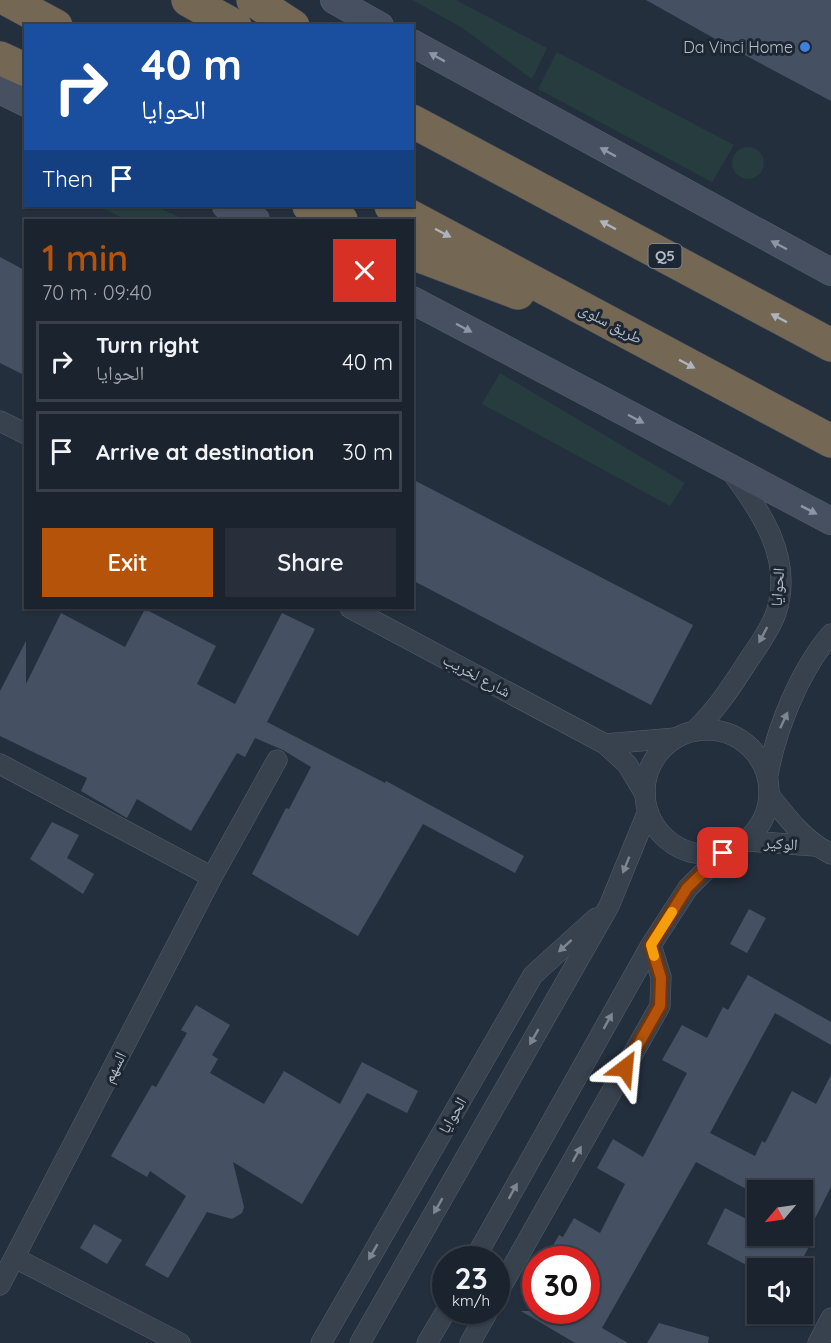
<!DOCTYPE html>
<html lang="en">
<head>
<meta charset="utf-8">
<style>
  body { margin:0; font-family:Quicksand,"Noto Naskh Arabic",sans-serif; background:#282f3a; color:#f1f3f6; height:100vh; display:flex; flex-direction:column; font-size:22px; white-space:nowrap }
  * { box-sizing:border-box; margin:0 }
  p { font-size:20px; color:#a0a4aa }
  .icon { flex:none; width:33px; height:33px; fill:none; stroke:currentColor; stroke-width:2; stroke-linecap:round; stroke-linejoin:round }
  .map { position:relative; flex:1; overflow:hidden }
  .sheet { position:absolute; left:24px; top:219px; width:390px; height:390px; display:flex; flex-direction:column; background:#1b232e; border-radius:0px; box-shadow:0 2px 4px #0004,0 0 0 2px #39404a }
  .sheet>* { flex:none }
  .hud { position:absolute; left:24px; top:24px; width:390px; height:183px; border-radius:0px; box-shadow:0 2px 4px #0004,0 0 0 2px #39404a; background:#1a4fa0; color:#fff; overflow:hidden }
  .needle { width:39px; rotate:241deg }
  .controls { position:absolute; left:747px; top:1180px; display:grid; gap:12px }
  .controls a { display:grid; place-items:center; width:66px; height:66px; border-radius:0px; background:#1b232e; box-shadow:0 2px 4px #0004,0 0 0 2px #39404a; font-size:30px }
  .speed { position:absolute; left:432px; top:1246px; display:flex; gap:12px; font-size:30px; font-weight:700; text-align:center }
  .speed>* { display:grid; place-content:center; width:78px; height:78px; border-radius:50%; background:#1b232e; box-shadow:0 2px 4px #0004,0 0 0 2px #39404a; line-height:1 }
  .speed small { font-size:15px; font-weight:400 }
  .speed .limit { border:9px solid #d22; background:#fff; color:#111 }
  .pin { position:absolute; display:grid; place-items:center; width:51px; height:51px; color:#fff; margin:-26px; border-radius:12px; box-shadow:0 3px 9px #0006 }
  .me { position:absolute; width:66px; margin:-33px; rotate:29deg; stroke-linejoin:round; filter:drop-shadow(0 0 4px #0008) }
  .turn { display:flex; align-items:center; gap:21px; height:126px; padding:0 18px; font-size:27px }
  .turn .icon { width:78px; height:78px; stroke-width:2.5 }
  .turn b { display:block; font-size:42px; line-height:51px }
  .then { display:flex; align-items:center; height:57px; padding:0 18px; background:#0003; gap:12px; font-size:22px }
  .round { display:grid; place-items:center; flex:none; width:63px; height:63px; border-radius:0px; background:#282f3a }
  .headline { display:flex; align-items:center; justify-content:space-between; height:102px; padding:0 18px }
  h1 { font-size:36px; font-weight:600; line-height:45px; color:#b45309 }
  .action { display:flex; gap:12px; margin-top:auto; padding:12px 18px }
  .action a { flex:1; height:69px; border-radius:0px; background:#b45309; color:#fff; font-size:24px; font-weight:600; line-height:69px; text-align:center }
  .action a+a { background:#282f3a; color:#f1f3f6 }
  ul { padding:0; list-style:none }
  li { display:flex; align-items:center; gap:18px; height:81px; margin:0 12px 9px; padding:0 6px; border:3px solid #39404a; border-radius:0px }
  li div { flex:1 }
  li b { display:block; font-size:22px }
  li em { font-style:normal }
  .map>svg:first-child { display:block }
  .green { fill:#263c3f }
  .building { fill:#455162 }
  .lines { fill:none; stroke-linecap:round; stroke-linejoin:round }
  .street-casing { stroke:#565f6c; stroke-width:21 }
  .secondary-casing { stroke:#565f6c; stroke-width:28 }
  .highway-casing { stroke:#434c59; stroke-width:34 }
  .street { stroke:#38414e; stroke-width:20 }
  .secondary { stroke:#465061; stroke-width:27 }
  .highway { stroke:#746855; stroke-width:33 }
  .oneway { fill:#8e96a5 }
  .oneway2 { fill:#aeb4bd }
  .oneway3 { fill:#7c8592 }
  .route-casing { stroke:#753606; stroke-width:15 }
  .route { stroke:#b45309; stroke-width:10 }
  .slow { stroke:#f59e0b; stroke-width:10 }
  .shop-dot { fill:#3f7fe0; stroke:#1d2633; stroke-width:2 }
  .labels { text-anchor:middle; stroke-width:6; stroke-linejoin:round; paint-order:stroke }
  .shield { fill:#1d2633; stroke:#878f9c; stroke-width:1.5 }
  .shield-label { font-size:15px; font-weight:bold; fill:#b4bcc9 }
  .poi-label { font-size:16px; fill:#b4bcc9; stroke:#1d2633; text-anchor:end }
  .street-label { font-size:16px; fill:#b4bcc9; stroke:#1d2633 }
</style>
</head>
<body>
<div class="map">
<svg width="831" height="1343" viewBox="0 0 831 1343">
  <rect width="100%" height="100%" fill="#242f3e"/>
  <g class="green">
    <path d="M 412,0 L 456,0 L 547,48 L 532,79 L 461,27 Z"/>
    <path d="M 557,52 L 734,145 L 712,182 L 538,89 Z"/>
    <circle cx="748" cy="163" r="16"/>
    <path d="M 98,206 L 155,206 L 185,220 L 127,220 Z"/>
    <path d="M 500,373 L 685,483 L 670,506 L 482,404 Z"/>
  </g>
  <g class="building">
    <path d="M 646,0 L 831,0 L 831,101 L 726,45 Z"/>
    <path d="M 0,257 L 26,271 L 26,376 L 0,363 Z"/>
    <path d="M 412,479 L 693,625 L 651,705 L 412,580 Z"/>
    <path d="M 145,609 L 216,646 L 197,684 L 235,704 L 282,613 L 315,629 L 267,722 L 385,783 L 386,781 L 524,856 L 515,873 L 423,824 L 358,936 L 252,874 L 286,808 L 289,809 L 311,767 L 283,750 L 255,738 L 245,757 L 237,753 L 191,831 L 137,799 L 127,818 L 81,791 L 87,778 L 0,736 L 0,691 L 26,641 L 26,684 L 61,613 L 125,647 Z"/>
    <path d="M 52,822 L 79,835 L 67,858 L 94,874 L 83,894 L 30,859 Z"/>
    <path d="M 749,909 L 766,918 L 747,953 L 730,944 Z"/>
    <path d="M 748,975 L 831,1022 L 831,1045 L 775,1013 L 710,1133 L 755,1156 L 762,1141 L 765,1143 L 792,1091 L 816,1104 L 831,1075 L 831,1187 L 804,1240 L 811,1243 L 797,1269 L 754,1269 L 707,1244 L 725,1208 L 758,1225 L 758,1236 L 797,1236 L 802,1239 L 802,1191 L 776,1191 L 756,1180 L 750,1191 L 696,1162 L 602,1328 L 628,1343 L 575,1343 L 521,1311 L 586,1311 L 586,1260 L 545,1260 L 559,1235 L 563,1237 L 574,1218 L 600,1233 L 625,1184 L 597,1168 L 613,1139 L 643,1157 L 687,1073 L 662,1060 L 682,1025 L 707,1038 L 723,1007 L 728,1010 Z"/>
    <path d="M 196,1005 L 230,1025 L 212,1055 L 218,1059 L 210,1073 L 264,1104 L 284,1071 L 340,1104 L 362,1062 L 418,1091 L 407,1113 L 367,1093 L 302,1204 L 233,1162 L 244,1207 L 242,1213 L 232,1219 L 207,1212 L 168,1278 L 145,1265 L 186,1196 L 150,1171 L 147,1177 L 111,1156 L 152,1085 L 156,1087 L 187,1033 L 181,1030 Z"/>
    <path d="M 94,1224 L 122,1240 L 107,1264 L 80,1248 Z"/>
    <path d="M 659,1323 L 709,1337 L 708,1343 L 647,1343 Z"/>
  </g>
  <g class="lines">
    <defs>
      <g id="street">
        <path d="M 0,421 L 26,434"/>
        <path d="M 350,608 L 605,744 L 627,764 L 645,794"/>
        <circle cx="707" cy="792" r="62"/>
        <path d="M 695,730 C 718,708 731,687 748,661 C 758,646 770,630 776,613 C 794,559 761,511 730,470"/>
        <path d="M 605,744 L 675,738"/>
        <path d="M 0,764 L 212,877"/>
        <path d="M 768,775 C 776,729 800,670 831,634"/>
        <path d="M 770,796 C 788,819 805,841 831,854"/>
        <path d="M 747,841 L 815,846"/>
        <path d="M 15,1258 L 180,1343"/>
        <path d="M 474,1260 L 651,945 L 688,888 L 723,853"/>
        <path d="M 0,1285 L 212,877 L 277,760"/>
        <path d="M 496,1296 L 660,1006 L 661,977 L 651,945"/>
        <path d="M 321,1343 L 533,975 L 596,918"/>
        <path d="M 360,1343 L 609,906 L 648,811"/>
        <path d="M 427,1343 L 446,1311"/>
        <path d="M 470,1343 L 488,1311"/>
        <path d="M 818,1343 L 831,1318"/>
      </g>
      <g id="secondary">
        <path d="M 334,0 L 380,26"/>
        <path d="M 412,43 L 831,272"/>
        <path d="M 0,90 L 26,103"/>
        <path d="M 226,206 L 256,220"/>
        <path d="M 412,300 L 831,521"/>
      </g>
      <g id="highway">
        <path d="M 8,0 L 56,26"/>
        <path d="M 188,0 L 235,26"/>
        <path d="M 253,0 L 293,26"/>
        <path d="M 0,58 L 26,70"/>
        <path d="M 412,121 L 831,345"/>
        <path d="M 309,206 L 341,220"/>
        <path d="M 391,206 L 831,441"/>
        <path d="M 412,253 L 518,293"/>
      </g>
    </defs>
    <use href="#street" class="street-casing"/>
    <use href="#secondary" class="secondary-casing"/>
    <use href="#highway" class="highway-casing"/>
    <use href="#street" class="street"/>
    <use href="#secondary" class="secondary"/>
    <use href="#highway" class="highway"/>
  </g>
  <defs><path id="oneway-solid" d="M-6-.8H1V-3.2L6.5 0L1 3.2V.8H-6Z" transform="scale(1.5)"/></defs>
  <g class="oneway">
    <use href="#oneway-solid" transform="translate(437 57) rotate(-151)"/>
    <use href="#oneway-solid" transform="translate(608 152) rotate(-151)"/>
    <use href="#oneway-solid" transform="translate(779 245) rotate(-152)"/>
    <use href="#oneway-solid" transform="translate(464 328) rotate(28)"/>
    <use href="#oneway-solid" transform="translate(636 419) rotate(28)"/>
    <use href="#oneway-solid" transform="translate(809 510) rotate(27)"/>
  </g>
  <g class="oneway2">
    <use href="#oneway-solid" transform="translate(608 225) rotate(-152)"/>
    <use href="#oneway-solid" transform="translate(443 233) rotate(28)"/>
    <use href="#oneway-solid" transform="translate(779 318) rotate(-152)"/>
    <use href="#oneway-solid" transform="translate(687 364) rotate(28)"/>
  </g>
  <g class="oneway3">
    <use href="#oneway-solid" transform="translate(763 635) rotate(118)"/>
    <use href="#oneway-solid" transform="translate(784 720) rotate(-65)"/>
    <use href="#oneway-solid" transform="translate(626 865) rotate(112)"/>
    <use href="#oneway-solid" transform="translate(565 946) rotate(138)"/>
    <use href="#oneway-solid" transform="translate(608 1021) rotate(-61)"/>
    <use href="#oneway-solid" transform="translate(534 1037) rotate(120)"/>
    <use href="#oneway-solid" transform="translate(577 1154) rotate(-61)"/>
    <use href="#oneway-solid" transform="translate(513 1191) rotate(-61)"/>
    <use href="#oneway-solid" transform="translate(438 1206) rotate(120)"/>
    <use href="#oneway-solid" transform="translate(373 1252) rotate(120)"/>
  </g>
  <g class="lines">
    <defs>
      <path id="route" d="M 625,1068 L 660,1006 L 661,978 L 651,945 L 687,888 L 723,853"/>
    </defs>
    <use href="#route" class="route-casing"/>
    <use href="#route" class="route"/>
    <path class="slow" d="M 654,956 L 651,945 L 672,912"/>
  </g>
  <circle class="shop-dot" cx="805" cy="47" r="6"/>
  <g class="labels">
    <rect class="shield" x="648.5" y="244" width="33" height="24" rx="4.5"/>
    <g class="shield-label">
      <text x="665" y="261">Q5</text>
    </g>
    <g class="poi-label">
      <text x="793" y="53">Da Vinci Home</text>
    </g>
    <g class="street-label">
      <text transform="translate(611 323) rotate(28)" y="6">طريق سلوى</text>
      <text transform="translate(777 587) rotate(-86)" y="6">الحوايا</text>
      <text transform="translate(477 675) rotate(28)" y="6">شارع لخريب</text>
      <text transform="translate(781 843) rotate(4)" y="6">الوكير</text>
      <text transform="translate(114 1067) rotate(-63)" y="6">السهم</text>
      <text transform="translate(452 1115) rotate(-60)" y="6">الحوايا</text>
    </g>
  </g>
</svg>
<div class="controls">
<a><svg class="needle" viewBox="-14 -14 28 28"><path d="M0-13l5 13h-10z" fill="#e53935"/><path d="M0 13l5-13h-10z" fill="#a0a4aa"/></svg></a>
<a><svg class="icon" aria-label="sound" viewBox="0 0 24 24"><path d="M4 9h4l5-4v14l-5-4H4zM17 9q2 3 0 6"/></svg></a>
</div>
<div class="speed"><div>23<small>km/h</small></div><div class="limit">30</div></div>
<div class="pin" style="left:723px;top:853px;background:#d93025"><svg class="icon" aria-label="arrive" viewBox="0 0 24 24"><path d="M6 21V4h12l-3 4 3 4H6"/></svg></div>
<svg class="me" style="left:625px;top:1068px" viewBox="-20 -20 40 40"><path d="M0-17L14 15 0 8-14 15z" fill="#b45309" stroke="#fff" stroke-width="4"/></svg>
<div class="hud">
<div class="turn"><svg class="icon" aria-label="right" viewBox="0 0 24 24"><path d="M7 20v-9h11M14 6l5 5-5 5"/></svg><div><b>40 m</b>الحوايا</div></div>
<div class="then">Then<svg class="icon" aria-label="arrive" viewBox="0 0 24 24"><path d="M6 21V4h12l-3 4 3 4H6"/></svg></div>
</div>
<section class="sheet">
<div class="headline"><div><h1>1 min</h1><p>70 m · 09:40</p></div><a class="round" style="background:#d93025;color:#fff"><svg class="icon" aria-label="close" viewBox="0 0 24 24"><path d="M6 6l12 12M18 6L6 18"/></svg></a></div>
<ul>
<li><svg class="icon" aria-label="right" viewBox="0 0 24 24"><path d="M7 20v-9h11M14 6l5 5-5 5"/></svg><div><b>Turn right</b><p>الحوايا</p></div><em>40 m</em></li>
<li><svg class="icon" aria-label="arrive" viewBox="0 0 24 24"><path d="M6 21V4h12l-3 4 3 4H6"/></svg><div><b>Arrive at destination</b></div><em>30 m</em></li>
</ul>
<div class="action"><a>Exit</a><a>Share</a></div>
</section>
</div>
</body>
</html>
